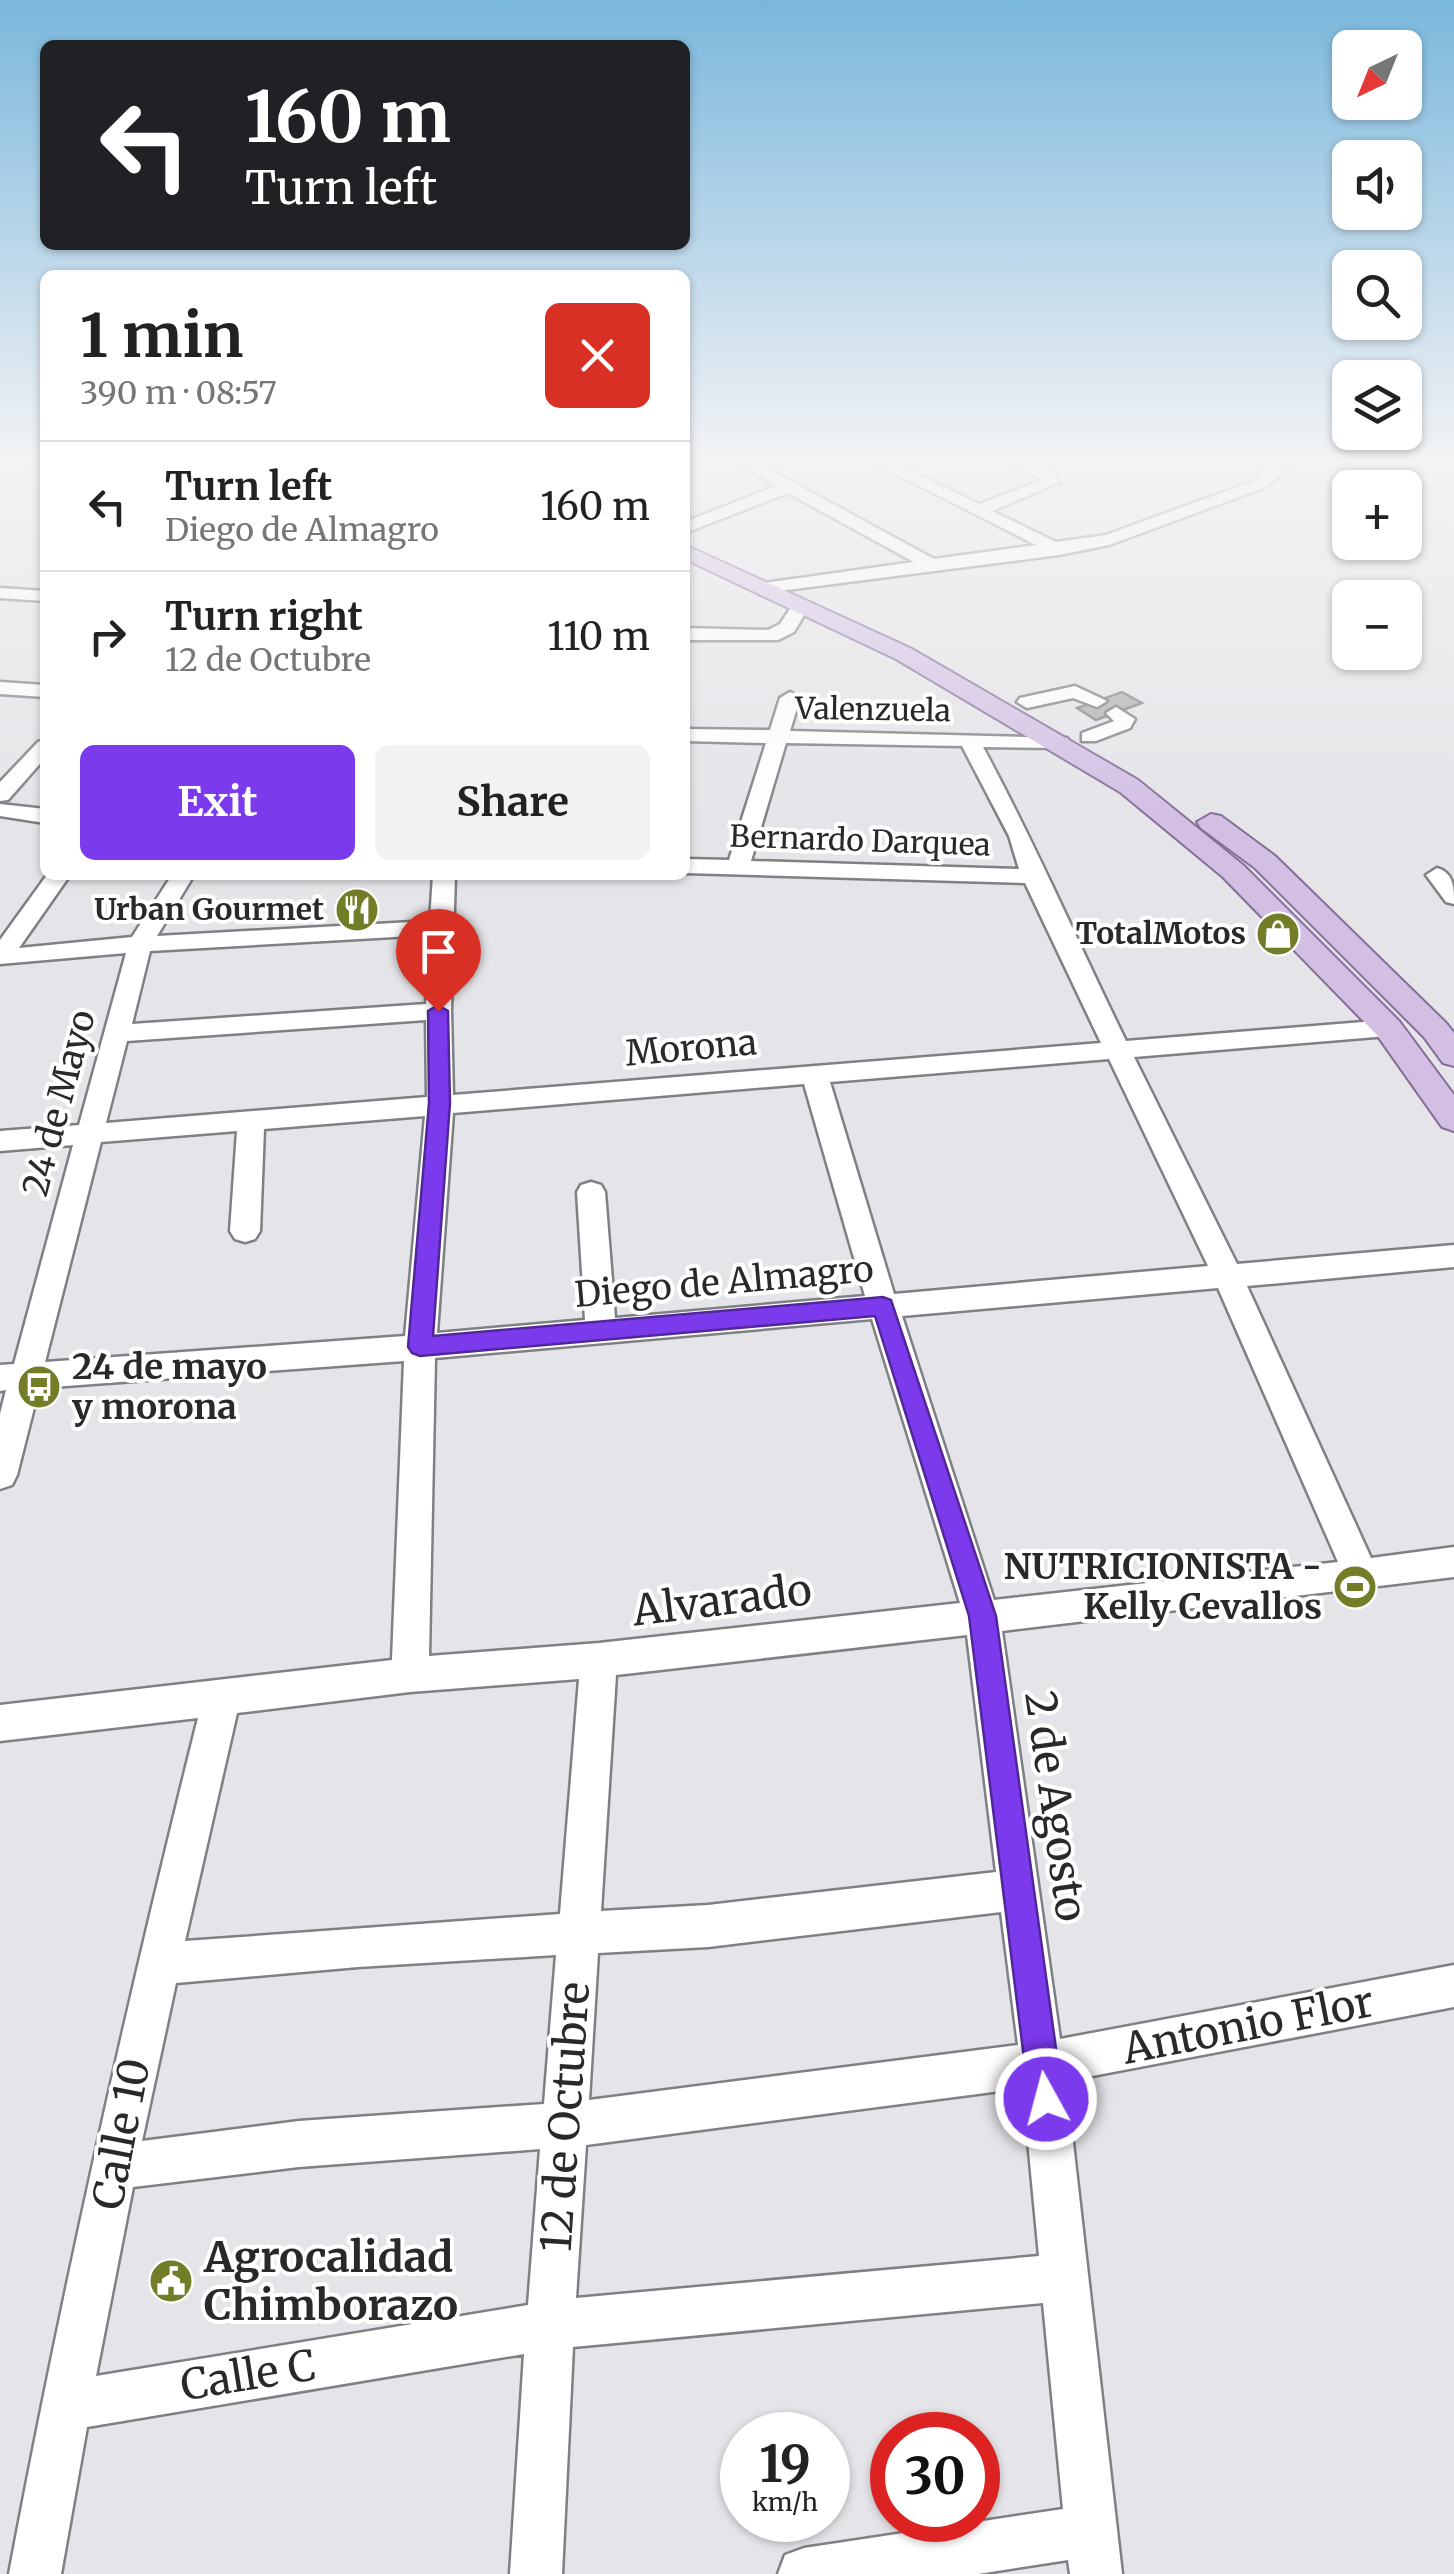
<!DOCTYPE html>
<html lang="en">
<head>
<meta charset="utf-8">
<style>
  body { margin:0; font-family:Merriweather,serif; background:#f2f2f2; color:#222; height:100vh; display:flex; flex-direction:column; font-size:38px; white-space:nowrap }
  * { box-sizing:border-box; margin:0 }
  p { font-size:32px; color:#767676 }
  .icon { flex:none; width:55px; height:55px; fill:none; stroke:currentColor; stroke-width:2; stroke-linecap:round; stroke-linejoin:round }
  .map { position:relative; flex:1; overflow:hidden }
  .side { position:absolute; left:40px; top:270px; width:650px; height:610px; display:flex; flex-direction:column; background:#fff; border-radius:15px; box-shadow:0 2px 8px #0004 }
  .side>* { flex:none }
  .hud { position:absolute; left:40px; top:40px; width:650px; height:210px; border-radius:15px; box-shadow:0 2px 8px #0004; background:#202124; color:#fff; overflow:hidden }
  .needle { width:65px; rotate:223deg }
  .fabs { position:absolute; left:1332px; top:30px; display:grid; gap:20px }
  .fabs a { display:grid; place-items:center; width:90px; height:90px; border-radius:15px; background:#fff; box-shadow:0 2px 8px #0004; font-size:50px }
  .speed { position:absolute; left:720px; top:2412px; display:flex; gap:20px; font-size:50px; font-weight:700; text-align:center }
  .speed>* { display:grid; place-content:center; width:130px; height:130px; border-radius:50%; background:#fff; box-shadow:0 2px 8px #0004; line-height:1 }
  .speed small { font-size:25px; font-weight:400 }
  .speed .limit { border:15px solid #d22; background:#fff; color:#111 }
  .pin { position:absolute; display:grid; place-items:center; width:85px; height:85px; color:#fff; margin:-102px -42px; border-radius:50% 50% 50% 0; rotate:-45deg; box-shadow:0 0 10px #0007 }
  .pin .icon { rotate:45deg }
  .me { position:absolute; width:110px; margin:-55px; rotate:353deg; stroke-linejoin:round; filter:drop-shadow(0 0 8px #0008) }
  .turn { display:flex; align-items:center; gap:35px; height:210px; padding:0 40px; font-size:45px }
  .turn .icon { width:130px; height:130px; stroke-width:2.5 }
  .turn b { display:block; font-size:70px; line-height:85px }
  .round { display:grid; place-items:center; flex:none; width:105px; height:105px; border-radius:15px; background:#f2f2f2 }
  .headline { display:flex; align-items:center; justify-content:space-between; height:170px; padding:0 40px }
  h1 { font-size:60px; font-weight:700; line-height:75px }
  .button { display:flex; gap:20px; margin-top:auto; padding:20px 40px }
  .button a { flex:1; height:115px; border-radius:15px; background:#7c3aed; color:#fff; font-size:40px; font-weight:700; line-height:115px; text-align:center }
  .button a+a { background:#f2f2f2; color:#222 }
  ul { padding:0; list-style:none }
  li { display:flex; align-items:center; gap:30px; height:130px; padding:0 40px; border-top:2px solid #e0e0e0 }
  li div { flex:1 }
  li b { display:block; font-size:38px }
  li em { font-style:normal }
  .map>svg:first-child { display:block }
  .building { fill:#adb0b2; stroke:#838689; stroke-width:2.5 }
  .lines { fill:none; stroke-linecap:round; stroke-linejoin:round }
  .minor-casing { stroke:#7f8083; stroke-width:5 }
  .major-casing { stroke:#846f97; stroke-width:4 }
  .minor { fill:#fff; fill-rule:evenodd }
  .major { fill:#d3bfe4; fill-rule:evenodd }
  .route { fill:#7c3aed; stroke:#51269a; stroke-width:2.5 }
  .labels { text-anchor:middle; stroke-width:8; stroke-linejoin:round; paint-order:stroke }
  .far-street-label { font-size:30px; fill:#28292a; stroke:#fff }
  .far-poi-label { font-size:30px; font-weight:bold; fill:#28292a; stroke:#fff; text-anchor:end }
  .street-label { font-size:35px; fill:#28292a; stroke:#fff }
  .poi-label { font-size:35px; font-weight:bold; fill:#28292a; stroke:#fff; text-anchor:start }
  .near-street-label { font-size:42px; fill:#28292a; stroke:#fff }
  .near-poi-label { font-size:42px; font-weight:bold; fill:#28292a; stroke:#fff; text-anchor:start }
</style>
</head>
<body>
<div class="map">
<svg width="1454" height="2574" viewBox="0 0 1454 2574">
  <rect width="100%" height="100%" fill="#e5e5e9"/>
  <path class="building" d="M 1122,692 L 1142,703 L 1096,720 L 1077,708 Z"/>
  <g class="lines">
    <defs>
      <g id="minor">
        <path d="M 685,458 L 703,458 L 685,467 Z"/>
        <path d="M 728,458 L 748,458 L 934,559 L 1036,545 L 865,458 L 885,458 L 979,504 L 1043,480 L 1004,458 C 1025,458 1050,462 1060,482 L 992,511 L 1056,542 L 1106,535 L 1254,481 L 1275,458 L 1291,458 L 1281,475 L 1266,487 L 1109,545 L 1059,555 L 763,593 L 757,592 L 757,584 L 914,562 L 788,493 L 685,533 L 685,522 L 776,486 Z"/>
        <path d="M 0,588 L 45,591 L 45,601 L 0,598 Z"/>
        <path d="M 800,602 L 809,607 L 794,632 L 778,640 L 685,640 L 685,628 L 768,630 L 780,624 L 794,603 Z"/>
        <path d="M 0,682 L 45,685 L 45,697 L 0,694 Z"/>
        <path d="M 1075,686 L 1107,701 L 1097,707 L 1073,698 L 1027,708 L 1017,702 L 1020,698 Z"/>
        <path d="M 790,692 L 800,698 L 790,731 L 1067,738 L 1070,742 L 1060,748 L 983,747 C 1035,843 1078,943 1126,1041 L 1388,1020 L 1401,1028 L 1388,1036 L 1134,1057 L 1237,1264 L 1454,1245 L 1454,1267 L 1247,1286 L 1371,1558 L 1454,1547 L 1454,1577 L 1002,1631 L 1060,2039 L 1454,1965 L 1454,2007 L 1066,2081 L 1122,2574 L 1070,2574 L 1068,2560 L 978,2574 L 778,2574 L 785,2555 L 804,2548 L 1063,2509 L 1043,2303 L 573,2347 L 562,2574 L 510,2574 L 524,2354 L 87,2427 L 61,2574 L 9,2574 C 63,2286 127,2002 198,1718 L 0,1741 L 0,1705 L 392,1660 L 404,1361 L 39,1388 L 17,1475 L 12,1485 L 0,1489 L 0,1414 L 6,1390 L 0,1391 L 0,1365 L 14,1364 L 73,1145 L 0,1151 L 0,1131 L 79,1125 L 126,953 L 0,964 L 0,940 L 47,875 L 70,875 L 19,948 L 132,937 L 172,875 L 194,875 L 157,936 L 430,921 L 433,875 L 455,875 L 451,1011 L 453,1095 L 1101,1043 L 1025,883 L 685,873 L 685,859 L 729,860 L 766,743 L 685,741 L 685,729 L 770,730 L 780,698 ZM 786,743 L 962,746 L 1009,836 L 1019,869 L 751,861 ZM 429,935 L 426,1004 L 132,1024 L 150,951 ZM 426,1020 L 427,1097 L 106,1123 L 127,1041 ZM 1109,1059 L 1208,1266 L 894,1294 L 830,1082 ZM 804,1084 L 865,1296 L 615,1318 L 605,1192 L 601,1185 L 591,1182 L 581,1185 L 577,1192 L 585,1320 L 437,1333 L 453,1113 ZM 425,1116 L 405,1336 L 45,1362 L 101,1142 L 237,1131 L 230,1231 L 235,1239 L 245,1242 L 255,1239 L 260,1231 L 264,1129 ZM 1218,1288 L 1338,1562 L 994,1600 L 902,1316 ZM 872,1319 L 960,1603 L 599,1643 L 429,1656 L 435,1358 ZM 967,1635 L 996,1872 L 708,1905 L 601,1911 L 616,1675 ZM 579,1679 L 560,1914 L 185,1941 L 237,1713 L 410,1692 ZM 1001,1912 L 1018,2045 L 589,2100 L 598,1953 L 708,1947 ZM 556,1955 L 544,2104 L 299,2121 L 142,2141 L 176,1983 L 358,1967 ZM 1023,2088 L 1039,2256 L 576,2298 L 586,2145 ZM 540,2149 L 528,2305 L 96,2376 L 133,2187 L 299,2167 Z"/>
        <path d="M 1116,707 L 1135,719 L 1130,728 L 1096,741 L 1082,741 L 1082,733 L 1114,721 L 1106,713 Z"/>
        <path d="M 45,740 L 45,758 L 8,800 L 0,801 L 0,782 L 38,742 Z"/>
        <path d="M 0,804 L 45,809 L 45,823 L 0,816 Z"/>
        <path d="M 1437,868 C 1454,873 1454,888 1454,904 L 1446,902 L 1426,875 Z"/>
      </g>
      <g id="major">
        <path d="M 685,545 L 912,649 L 1138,780 L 1243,865 L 1399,1021 L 1454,1095 L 1454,1131 L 1442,1127 L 1377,1035 L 1223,877 L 1120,792 L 896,659 L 685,559 Z"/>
        <path d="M 1211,814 L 1221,816 L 1275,856 L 1446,1023 L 1454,1033 L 1454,1066 L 1443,1063 L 1424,1037 L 1255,868 L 1201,828 L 1197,822 Z"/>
      </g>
    </defs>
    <use href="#minor" class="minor-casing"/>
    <use href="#major" class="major-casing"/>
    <use href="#minor" class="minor"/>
    <use href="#major" class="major"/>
  </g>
  <linearGradient id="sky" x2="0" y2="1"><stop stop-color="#7ab7dc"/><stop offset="0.56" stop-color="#f3f3f5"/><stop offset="1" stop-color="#f3f3f5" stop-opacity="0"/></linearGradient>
  <rect width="1454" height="819" fill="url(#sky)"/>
  <path class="route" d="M 438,1005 L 448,1011 L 450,1103 L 433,1336 L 883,1297 L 891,1300 L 996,1616 L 1063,2099 L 1058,2111 L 1046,2116 L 1034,2111 L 1029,2099 L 969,1616 L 875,1316 L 420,1356 L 412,1353 L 408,1347 L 429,1103 L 428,1011 Z"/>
  <defs>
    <symbol id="restaurant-disc" viewBox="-11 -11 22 22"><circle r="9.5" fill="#737c27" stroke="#fff"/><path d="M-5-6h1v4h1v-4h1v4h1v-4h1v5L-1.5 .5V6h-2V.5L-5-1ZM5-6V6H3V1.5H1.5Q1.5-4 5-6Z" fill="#fff"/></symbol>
    <symbol id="shop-disc" viewBox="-11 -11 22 22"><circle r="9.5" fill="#737c27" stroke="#fff"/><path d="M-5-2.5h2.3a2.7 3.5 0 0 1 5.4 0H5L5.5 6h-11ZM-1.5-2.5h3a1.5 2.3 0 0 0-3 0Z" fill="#fff"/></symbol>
    <symbol id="bus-disc" viewBox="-11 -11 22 22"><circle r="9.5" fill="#737c27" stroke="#fff"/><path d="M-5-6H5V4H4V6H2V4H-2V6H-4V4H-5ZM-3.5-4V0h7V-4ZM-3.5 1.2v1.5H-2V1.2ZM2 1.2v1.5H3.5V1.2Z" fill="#fff"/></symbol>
    <symbol id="stadium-disc" viewBox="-11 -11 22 22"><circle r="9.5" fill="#737c27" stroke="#fff"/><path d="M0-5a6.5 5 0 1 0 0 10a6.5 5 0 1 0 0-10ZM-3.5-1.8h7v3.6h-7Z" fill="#fff"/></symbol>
    <symbol id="civic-disc" viewBox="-11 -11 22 22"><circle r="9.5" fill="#737c27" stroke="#fff"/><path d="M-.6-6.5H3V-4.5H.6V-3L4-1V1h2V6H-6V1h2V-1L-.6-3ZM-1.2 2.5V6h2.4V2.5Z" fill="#fff"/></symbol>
  </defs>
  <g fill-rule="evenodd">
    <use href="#restaurant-disc" x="332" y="885" width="50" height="50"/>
    <use href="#shop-disc" x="1253" y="909" width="50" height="50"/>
    <use href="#bus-disc" x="14" y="1362" width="50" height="50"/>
    <use href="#stadium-disc" x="1330" y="1562" width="50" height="50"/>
    <use href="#civic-disc" x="146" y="2256" width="50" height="50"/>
  </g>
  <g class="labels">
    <g class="far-street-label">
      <text transform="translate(873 710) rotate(1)" y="10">Valenzuela</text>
      <text transform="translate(860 841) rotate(2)" y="10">Bernardo Darquea</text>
    </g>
    <g class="far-poi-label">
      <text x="324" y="920">Urban Gourmet</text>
      <text x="1246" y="944">TotalMotos</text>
    </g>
    <g class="street-label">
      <text transform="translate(691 1048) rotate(-5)" y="12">Morona</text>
      <text transform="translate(59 1103) rotate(-75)" y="12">24 de Mayo</text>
      <text transform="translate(724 1282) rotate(-5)" y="12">Diego de Almagro</text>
    </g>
    <g class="poi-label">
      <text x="72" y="1379">24 de mayo<tspan x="72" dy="40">y morona</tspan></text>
      <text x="1322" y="1579" text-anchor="end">NUTRICIONISTA -<tspan x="1322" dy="40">Kelly Cevallos</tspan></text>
    </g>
    <g class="near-street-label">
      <text transform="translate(722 1600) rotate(-7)" y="15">Alvarado</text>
      <text transform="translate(1056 1806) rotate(82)" y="15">2 de Agosto</text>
      <text transform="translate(1248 2025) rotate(-11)" y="15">Antonio Flor</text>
      <text transform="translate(565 2117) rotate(-86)" y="15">12 de Octubre</text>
      <text transform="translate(121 2134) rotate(-79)" y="15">Calle 10</text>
      <text transform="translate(248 2375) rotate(-9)" y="15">Calle C</text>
    </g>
    <g class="near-poi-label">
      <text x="204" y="2272">Agrocalidad<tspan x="204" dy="48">Chimborazo</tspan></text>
    </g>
  </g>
</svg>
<div class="fabs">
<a><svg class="needle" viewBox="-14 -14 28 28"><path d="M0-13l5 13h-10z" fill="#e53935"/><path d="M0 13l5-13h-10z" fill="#767676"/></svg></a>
<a><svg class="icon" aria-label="sound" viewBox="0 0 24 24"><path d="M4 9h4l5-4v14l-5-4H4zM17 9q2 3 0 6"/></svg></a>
<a><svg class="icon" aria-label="search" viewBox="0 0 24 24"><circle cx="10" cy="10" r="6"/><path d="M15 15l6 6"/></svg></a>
<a><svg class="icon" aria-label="layers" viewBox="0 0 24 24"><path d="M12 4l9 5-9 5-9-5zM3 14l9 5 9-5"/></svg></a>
<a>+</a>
<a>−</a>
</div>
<div class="speed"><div>19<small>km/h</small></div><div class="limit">30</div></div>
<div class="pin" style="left:438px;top:1011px;background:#d93025"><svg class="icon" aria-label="arrive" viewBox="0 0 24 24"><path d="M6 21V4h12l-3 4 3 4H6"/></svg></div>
<svg class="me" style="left:1046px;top:2099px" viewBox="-20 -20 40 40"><circle r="17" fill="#7c3aed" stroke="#fff" stroke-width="3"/><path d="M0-11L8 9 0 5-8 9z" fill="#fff"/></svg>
<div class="hud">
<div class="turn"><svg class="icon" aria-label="left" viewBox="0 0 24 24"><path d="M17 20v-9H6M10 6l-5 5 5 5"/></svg><div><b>160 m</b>Turn left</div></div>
</div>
<section class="side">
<div class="headline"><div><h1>1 min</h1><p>390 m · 08:57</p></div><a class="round" style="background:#d93025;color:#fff"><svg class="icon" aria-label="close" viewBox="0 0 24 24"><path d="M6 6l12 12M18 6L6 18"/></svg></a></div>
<ul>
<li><svg class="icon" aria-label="left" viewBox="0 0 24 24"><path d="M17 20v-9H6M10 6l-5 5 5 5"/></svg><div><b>Turn left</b><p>Diego de Almagro</p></div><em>160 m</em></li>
<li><svg class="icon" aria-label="right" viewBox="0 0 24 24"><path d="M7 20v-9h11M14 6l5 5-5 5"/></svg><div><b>Turn right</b><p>12 de Octubre</p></div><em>110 m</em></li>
</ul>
<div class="button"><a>Exit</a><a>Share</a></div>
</section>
</div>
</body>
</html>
